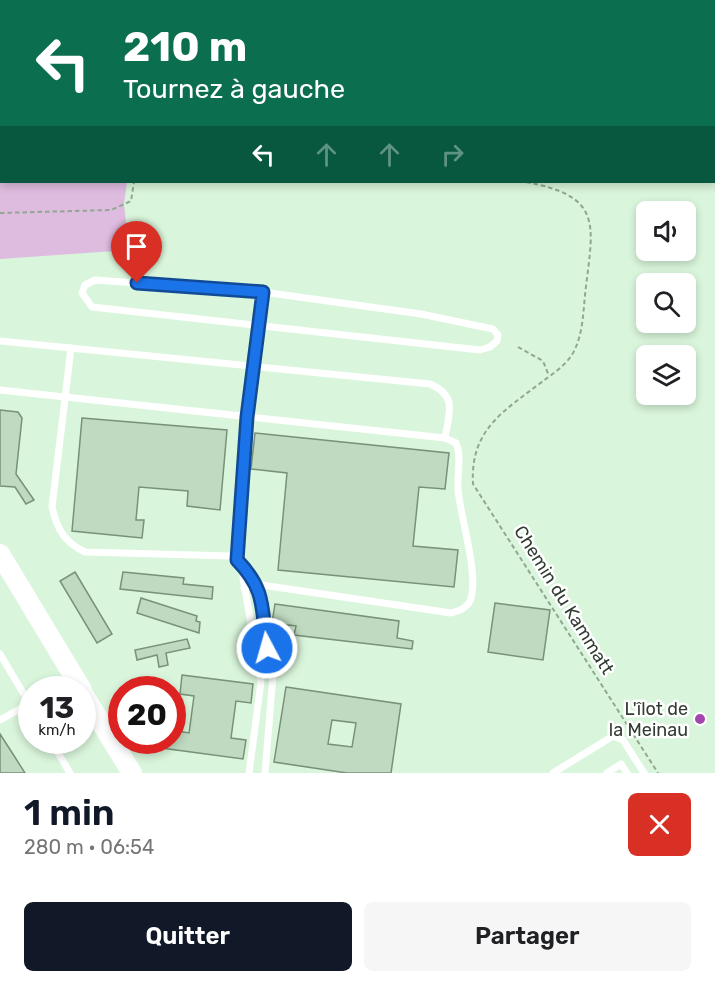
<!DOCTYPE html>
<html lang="fr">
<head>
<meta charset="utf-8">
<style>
  body { margin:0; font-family:Rubik,sans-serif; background:#f6f6f6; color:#202124; height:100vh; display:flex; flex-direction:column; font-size:22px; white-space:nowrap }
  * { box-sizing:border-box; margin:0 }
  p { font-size:20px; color:#757577 }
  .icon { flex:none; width:33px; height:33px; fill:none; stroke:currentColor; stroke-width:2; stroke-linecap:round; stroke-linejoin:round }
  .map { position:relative; height:773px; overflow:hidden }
  .side { display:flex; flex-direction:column; background:#fff; flex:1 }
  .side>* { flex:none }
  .top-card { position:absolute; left:0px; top:0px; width:716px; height:183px; box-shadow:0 3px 9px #0003; background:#0b6e4f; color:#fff; overflow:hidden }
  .controls { position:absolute; left:636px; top:201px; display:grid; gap:12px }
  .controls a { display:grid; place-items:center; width:60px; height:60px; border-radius:9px; background:#fff; box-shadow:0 3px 9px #0003; font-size:30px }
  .speed { position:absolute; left:18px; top:676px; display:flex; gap:12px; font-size:30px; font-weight:700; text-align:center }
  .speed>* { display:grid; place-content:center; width:78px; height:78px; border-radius:50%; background:#fff; box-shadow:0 3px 9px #0003; line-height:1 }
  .speed small { font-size:15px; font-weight:400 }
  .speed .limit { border:9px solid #d22; background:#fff; color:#111 }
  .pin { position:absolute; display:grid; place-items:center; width:51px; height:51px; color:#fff; margin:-62px -26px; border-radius:50% 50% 50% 0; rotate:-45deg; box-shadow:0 0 6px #0007 }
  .pin .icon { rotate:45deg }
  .me { position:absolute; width:66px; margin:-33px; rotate:354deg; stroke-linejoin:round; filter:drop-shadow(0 0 4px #0008) }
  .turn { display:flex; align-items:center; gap:21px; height:126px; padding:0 24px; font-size:27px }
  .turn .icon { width:78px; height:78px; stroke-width:2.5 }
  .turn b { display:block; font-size:42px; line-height:51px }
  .lanes { display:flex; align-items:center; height:57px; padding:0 24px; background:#0003; justify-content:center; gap:30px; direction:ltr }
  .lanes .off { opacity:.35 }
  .round { display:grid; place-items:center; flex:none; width:63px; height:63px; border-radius:9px; background:#f6f6f6 }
  .head { display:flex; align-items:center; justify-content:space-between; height:102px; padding:0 24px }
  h1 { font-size:36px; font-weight:600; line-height:45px; color:#111827 }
  .cta { display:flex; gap:12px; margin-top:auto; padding:12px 24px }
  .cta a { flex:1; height:69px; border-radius:9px; background:#111827; color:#fff; font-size:24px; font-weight:600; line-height:69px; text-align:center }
  .cta a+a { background:#f6f6f6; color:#202124 }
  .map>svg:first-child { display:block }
  .green { fill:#debce0 }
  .building { fill:#bfdac1; stroke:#789179; stroke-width:1.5; fill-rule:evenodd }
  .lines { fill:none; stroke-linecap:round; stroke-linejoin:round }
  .path { stroke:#91a693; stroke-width:2; stroke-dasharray:4.5 3; stroke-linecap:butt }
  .lane { stroke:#fff; stroke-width:7 }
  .secondary { stroke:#fff; stroke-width:20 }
  .route-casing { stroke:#114b97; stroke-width:15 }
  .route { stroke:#1a73e8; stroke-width:10 }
  .poi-dot { fill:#a546af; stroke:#fff; stroke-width:2 }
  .labels { text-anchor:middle; stroke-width:5; stroke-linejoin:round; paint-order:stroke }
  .street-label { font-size:18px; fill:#313c32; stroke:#fff }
  .poi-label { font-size:18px; fill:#313c32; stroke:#fff; text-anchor:end }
</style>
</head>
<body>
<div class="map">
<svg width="715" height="773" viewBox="0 0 715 773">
  <rect width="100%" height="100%" fill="#d9f5db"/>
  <path class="green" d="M 0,0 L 139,0 L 2,2 L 2,182 L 127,182 L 124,204 L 129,250 L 0,259 Z"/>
  <g class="building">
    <path d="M 0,410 L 18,412 L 22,418 L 16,474 L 34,500 L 26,504 L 15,487 L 0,486 Z"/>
    <path d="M 82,418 L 227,430 L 220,510 L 187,506 L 188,491 L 139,487 L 136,520 L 144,520 L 142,538 L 72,531 Z"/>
    <path d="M 255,433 L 449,453 L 445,489 L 419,487 L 413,546 L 458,550 L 454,587 L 278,570 L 287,473 L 251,469 Z"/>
    <path d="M 75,572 L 112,634 L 97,643 L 60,581 Z"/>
    <path d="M 123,572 L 184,578 L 183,584 L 213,587 L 212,599 L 120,589 Z"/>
    <path d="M 141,598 L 197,616 L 196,621 L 200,622 L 199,633 L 137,613 Z"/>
    <path d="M 495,603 L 550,610 L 543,660 L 488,652 Z"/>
    <path d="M 275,604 L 399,621 L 397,638 L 413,641 L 412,649 L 294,635 L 296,626 L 272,623 Z"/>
    <path d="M 187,639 L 190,648 L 166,653 L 168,665 L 159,667 L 157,655 L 137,660 L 135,650 Z"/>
    <path d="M 182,675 L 253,684 L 251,703 L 236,701 L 231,738 L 246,740 L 243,759 L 154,747 L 154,741 L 172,741 L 172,730 L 189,733 L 194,696 L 180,694 Z"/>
    <path d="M 286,687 L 401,704 L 391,773 L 347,773 L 274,762 ZM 332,720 L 356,723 L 352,747 L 328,744 Z"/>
    <path d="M 0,734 L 11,751 L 25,773 L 0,773 Z"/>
  </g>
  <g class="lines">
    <g class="path">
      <path d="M 94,0 L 98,2"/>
      <path d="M 386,0 L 390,2"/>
      <path d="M 47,2 L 57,0"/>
      <path d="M 500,2 L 501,0"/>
      <path d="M 0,9 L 2,8"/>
      <path d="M 0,129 L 2,129"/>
      <path d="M 526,182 C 601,196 594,222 586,286 C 583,309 584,333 573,353 C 566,365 554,373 543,381 C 504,411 470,429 473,484 L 658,773"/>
      <path d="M 0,213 L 111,210 L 131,201 L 134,182"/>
      <path d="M 518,347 L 543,361 L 549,376"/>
    </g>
    <g class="lane">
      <path d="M 0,341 L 430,384 C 458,396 449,413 445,438"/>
      <path d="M 71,348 L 52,507 C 57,529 64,542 85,552 L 230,556 L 245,568 L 263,601 L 265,631 L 273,675 L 265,773"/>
      <path d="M 0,390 L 445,438 L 456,443 C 462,455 457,475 458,489 C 460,517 480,576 470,601 C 466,609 458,611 451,613 L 255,584 L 244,588"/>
      <path d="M 237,560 C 243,470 250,381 263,292 L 95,280 L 85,285 L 82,293 L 92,307 L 480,350 L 490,347 L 497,341 L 498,335 L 493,329 L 421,314 L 263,292"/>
      <path d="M 245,568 L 243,578 L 261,682 L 249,773"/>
      <path d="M 0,654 L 32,708"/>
      <path d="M 0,720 L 29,704"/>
      <path d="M 51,741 L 70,773"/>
      <path d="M 553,773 L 613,736 L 623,740 L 644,773"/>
      <path d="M 607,773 L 621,764 L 627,773"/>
    </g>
    <g class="secondary">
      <path d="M 0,554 L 82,690"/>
      <path d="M 82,692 L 132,773"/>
    </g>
  </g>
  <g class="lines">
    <defs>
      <path id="route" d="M 137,283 L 263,292 L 247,417 L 237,560 C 267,591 261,609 267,648"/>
    </defs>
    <use href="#route" class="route-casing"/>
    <use href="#route" class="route"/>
  </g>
  <circle class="poi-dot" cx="700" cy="719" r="6"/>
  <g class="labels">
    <g class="street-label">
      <text transform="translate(564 600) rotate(58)" y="6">Chemin du Kammatt</text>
    </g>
    <g class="poi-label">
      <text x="688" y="715">L'îlot de<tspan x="688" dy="21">la Meinau</tspan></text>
    </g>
  </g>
</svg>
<div class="controls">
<a><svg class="icon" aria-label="sound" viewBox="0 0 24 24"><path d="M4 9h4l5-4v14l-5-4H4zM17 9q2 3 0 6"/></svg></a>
<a><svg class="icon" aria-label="search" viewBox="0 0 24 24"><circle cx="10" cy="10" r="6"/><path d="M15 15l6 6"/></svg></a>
<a><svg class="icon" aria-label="layers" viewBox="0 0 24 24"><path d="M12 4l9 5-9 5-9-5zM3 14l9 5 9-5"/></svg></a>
</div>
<div class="speed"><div>13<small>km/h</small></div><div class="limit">20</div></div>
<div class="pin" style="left:137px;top:283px;background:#d93025"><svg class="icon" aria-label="arrive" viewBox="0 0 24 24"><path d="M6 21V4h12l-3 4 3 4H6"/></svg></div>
<svg class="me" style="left:267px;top:648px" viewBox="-20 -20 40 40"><circle r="17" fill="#1a73e8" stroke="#fff" stroke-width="3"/><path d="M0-11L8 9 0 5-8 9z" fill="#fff"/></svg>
<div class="top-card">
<div class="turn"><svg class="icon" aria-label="left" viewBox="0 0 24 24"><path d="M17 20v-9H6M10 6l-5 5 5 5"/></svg><div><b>210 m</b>Tournez à gauche</div></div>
<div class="lanes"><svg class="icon" aria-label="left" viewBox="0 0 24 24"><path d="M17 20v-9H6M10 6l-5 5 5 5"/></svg><svg class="icon off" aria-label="ahead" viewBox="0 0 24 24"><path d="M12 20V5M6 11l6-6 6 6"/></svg><svg class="icon off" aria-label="ahead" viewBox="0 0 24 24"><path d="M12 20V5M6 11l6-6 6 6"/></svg><svg class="icon off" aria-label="right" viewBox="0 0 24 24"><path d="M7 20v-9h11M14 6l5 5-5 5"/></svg></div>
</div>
</div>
<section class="side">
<div class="head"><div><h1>1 min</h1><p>280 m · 06:54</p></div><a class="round" style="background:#d93025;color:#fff"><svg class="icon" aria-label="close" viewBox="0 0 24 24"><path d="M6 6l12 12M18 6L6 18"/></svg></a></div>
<div class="cta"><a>Quitter</a><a>Partager</a></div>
</section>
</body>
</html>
